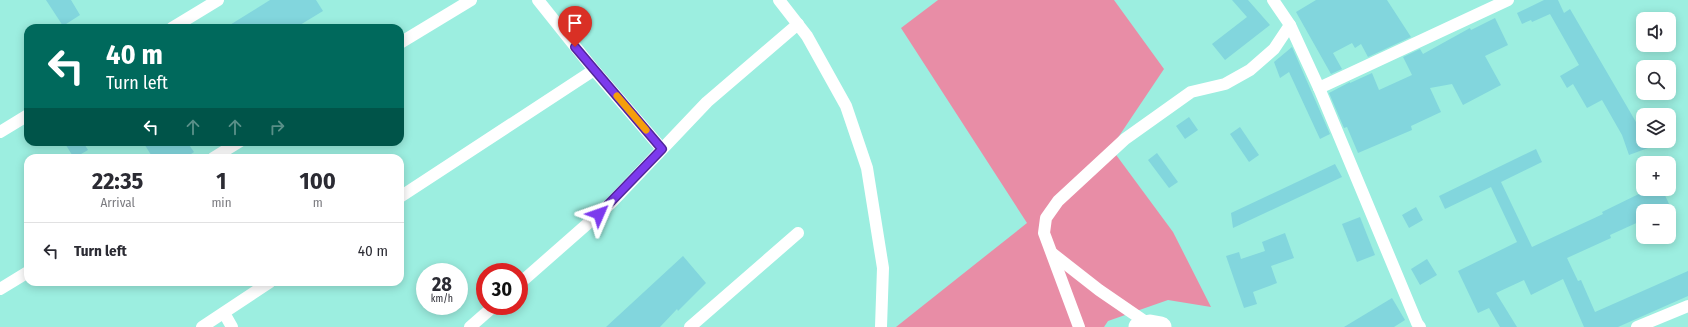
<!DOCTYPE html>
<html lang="en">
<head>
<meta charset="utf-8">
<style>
  body { margin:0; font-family:"Fira Sans Condensed",sans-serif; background:#f7f7f7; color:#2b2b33; height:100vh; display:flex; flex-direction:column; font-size:15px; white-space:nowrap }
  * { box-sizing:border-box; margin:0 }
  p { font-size:13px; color:#7c7c81 }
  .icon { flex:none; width:22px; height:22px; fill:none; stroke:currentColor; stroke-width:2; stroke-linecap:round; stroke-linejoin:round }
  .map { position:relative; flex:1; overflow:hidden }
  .sheet { position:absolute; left:24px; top:154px; width:380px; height:132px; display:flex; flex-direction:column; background:#fff; border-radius:12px; box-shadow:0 2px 10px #0003 }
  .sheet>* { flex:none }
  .hud { position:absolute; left:24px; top:24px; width:380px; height:122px; border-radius:12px; box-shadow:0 2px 10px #0003; background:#00695c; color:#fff; overflow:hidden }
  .tools { position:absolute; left:1636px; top:12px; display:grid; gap:8px }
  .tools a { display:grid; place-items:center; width:40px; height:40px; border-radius:8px; background:#fff; box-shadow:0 2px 10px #0003; font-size:20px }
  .speed { position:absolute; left:416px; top:263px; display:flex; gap:8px; font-size:20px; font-weight:700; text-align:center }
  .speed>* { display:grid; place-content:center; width:52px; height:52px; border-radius:50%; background:#fff; box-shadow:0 2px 10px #0003; line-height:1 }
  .speed small { font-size:10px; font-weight:400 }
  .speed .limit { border:6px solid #d22; background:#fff; color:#111 }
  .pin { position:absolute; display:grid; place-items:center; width:34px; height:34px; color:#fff; margin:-41px -17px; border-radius:50% 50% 50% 0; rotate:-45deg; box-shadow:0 0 4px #0007 }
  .pin .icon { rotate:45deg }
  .me { position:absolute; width:44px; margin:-22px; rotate:47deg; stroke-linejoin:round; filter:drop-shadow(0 0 3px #0008) }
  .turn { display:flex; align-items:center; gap:14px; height:84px; padding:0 16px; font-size:18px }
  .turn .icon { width:52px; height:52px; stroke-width:2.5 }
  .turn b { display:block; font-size:28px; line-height:34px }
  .lanes { display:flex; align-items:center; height:38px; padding:0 16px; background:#0003; justify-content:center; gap:20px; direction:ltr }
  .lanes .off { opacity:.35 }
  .eta { display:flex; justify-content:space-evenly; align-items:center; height:68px; text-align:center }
  .eta b { font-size:24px; font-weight:700; line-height:28px }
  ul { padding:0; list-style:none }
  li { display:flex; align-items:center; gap:12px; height:56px; padding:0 16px; border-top:1px solid #e1e1e2 }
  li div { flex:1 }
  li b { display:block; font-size:15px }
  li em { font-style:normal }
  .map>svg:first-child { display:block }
  .green { fill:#e88da6 }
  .building { fill:#82d6dd }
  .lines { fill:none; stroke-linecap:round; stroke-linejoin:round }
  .street { stroke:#fff; stroke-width:12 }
  .highway { stroke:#fff; stroke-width:21 }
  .route-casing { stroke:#51269a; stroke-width:10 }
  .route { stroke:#7c3aed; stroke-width:7 }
  .slow { stroke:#f59e0b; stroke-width:7 }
</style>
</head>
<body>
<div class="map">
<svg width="1688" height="327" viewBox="0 0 1688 327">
  <rect width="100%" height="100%" fill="#9ceee0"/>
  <path class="green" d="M 938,0 L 1114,0 L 1164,69 L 1111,148 L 1173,232 L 1211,307 L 1168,300 L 1108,321 L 1104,327 L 896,327 L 1027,223 L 901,28 Z"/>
  <g class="building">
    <path d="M 46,0 L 71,0 L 80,15 L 63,26 Z"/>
    <path d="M 270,0 L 316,0 L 323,11 L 295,28 L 225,28 Z"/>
    <path d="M 1232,0 L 1248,0 L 1270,25 L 1225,60 L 1212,44 L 1247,17 Z"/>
    <path d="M 1316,0 L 1387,0 L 1411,37 L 1368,57 L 1361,44 L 1355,48 L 1352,43 L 1333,53 L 1342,69 L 1331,74 L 1296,12 Z"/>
    <path d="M 1544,0 L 1558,0 L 1564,13 L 1570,9 L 1643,134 L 1643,141 L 1645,141 L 1648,148 L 1629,155 L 1622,135 L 1602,100 L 1587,108 L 1573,84 L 1567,88 L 1560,76 L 1579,65 L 1550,14 L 1532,22 L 1531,20 L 1522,24 L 1517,13 Z"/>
    <path d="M 1495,18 L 1508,45 L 1485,56 L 1501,85 L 1463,105 L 1452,84 L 1430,88 L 1441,112 L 1411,126 L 1412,130 L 1358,153 L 1347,127 L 1344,128 L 1329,93 L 1350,82 L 1350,83 L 1372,73 L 1379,90 L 1412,75 L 1403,57 L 1420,49 L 1423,54 L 1470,28 L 1471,30 Z"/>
    <path d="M 1292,47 L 1330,134 L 1320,139 L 1289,72 L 1280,78 L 1274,62 Z"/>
    <path d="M 1189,117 L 1198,130 L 1185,139 L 1176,126 Z"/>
    <path d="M 1240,127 L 1259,155 L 1249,162 L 1230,134 Z"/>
    <path d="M 64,142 L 83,142 L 88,150 L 74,158 Z"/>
    <path d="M 143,142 L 187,142 L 194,152 L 185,158 L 153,158 Z"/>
    <path d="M 1536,149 L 1542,162 L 1501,182 L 1532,247 L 1603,214 L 1602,212 L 1649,189 L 1662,189 L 1670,206 L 1661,211 L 1643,211 L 1643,220 L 1610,235 L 1611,238 L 1567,258 L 1578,281 L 1581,280 L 1595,312 L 1688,271 L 1688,296 L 1618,327 L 1584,327 L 1563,279 L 1531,295 L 1524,280 L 1496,293 L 1517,327 L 1500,327 L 1489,308 L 1478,313 L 1458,271 L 1517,242 L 1491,187 L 1445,209 L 1439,196 Z"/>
    <path d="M 1157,153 L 1178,182 L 1169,188 L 1148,160 Z"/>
    <path d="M 1335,164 L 1342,177 L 1233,228 L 1231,213 Z"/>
    <path d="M 1416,207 L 1423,220 L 1409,228 L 1402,215 Z"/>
    <path d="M 1360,217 L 1375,255 L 1357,262 L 1342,224 Z"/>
    <path d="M 1285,233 L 1294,258 L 1271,266 L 1277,283 L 1253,292 L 1257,304 L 1244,308 L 1226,256 L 1239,252 L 1241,259 L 1265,251 L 1262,242 Z"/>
    <path d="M 683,256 L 706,283 L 678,311 L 677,309 L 660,327 L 606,327 Z"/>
    <path d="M 1427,259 L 1437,275 L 1420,285 L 1411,269 Z"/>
    <path d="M 1392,298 L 1405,320 L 1394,327 L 1344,327 Z"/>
  </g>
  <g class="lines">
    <g class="street">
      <path d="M 538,0 L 594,70 L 662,149"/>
      <path d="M 779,0 L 807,36 L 846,106 L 867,168 L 883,268 L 881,327"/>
      <path d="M 1273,0 L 1290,25 L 1319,88 L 1417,323 L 1420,327"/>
      <path d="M 172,28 L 218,0"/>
      <path d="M 400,43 L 471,0"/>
      <path d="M 1319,88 L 1508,0"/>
      <path d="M 0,132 L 28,115"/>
      <path d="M 213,158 L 239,142"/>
      <path d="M 400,197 L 594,70"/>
      <path d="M 1053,254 L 1099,290 L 1150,325"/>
      <path d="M 519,284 L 610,204 L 707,102 L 798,24"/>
      <path d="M 0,289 L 28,272"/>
      <path d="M 224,313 L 232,327"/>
      <path d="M 202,327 L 270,282"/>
      <path d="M 470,327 L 494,306"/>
      <path d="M 690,327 L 798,233"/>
      <path d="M 1079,327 L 1044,233 L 1046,218 L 1058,201 L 1125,139 L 1191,92 L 1225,84 L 1250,70 L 1274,49 L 1290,25"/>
      <path d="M 1637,327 L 1688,306"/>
    </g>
    <path class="highway" d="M 1139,327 L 1150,325 L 1161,327"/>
  </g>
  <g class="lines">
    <defs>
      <path id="route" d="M 575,47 L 662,149 L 599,214"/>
    </defs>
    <use href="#route" class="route-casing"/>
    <use href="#route" class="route"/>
    <path class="slow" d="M 617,96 L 646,130"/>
  </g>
</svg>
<div class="tools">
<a><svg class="icon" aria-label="sound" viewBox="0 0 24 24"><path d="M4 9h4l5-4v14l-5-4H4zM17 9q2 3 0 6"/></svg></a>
<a><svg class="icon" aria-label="search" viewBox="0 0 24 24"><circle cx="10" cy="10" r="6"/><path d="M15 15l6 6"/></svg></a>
<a><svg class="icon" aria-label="layers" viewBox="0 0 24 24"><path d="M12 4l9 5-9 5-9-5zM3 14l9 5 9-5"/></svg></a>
<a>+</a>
<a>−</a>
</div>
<div class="speed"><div>28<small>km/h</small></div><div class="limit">30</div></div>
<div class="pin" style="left:575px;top:47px;background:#d93025"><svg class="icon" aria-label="arrive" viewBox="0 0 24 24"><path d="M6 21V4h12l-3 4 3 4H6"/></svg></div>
<svg class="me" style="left:599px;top:214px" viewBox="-20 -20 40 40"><path d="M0-17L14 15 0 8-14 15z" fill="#7c3aed" stroke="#fff" stroke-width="4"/></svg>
<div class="hud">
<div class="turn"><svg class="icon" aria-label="left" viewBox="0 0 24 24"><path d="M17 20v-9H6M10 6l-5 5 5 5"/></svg><div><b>40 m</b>Turn left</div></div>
<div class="lanes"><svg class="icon" aria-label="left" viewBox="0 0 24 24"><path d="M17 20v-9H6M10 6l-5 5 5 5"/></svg><svg class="icon off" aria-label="ahead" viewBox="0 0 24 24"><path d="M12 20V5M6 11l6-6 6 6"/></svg><svg class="icon off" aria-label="ahead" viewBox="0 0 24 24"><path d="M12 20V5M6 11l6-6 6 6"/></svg><svg class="icon off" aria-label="right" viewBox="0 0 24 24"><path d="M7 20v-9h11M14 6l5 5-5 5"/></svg></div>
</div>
<section class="sheet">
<div class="eta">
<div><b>22:35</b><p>Arrival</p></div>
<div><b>1</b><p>min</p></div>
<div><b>100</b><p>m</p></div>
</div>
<ul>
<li><svg class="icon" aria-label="left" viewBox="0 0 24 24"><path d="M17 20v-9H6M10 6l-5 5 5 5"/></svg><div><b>Turn left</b></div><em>40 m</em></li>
</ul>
</section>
</div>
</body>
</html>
